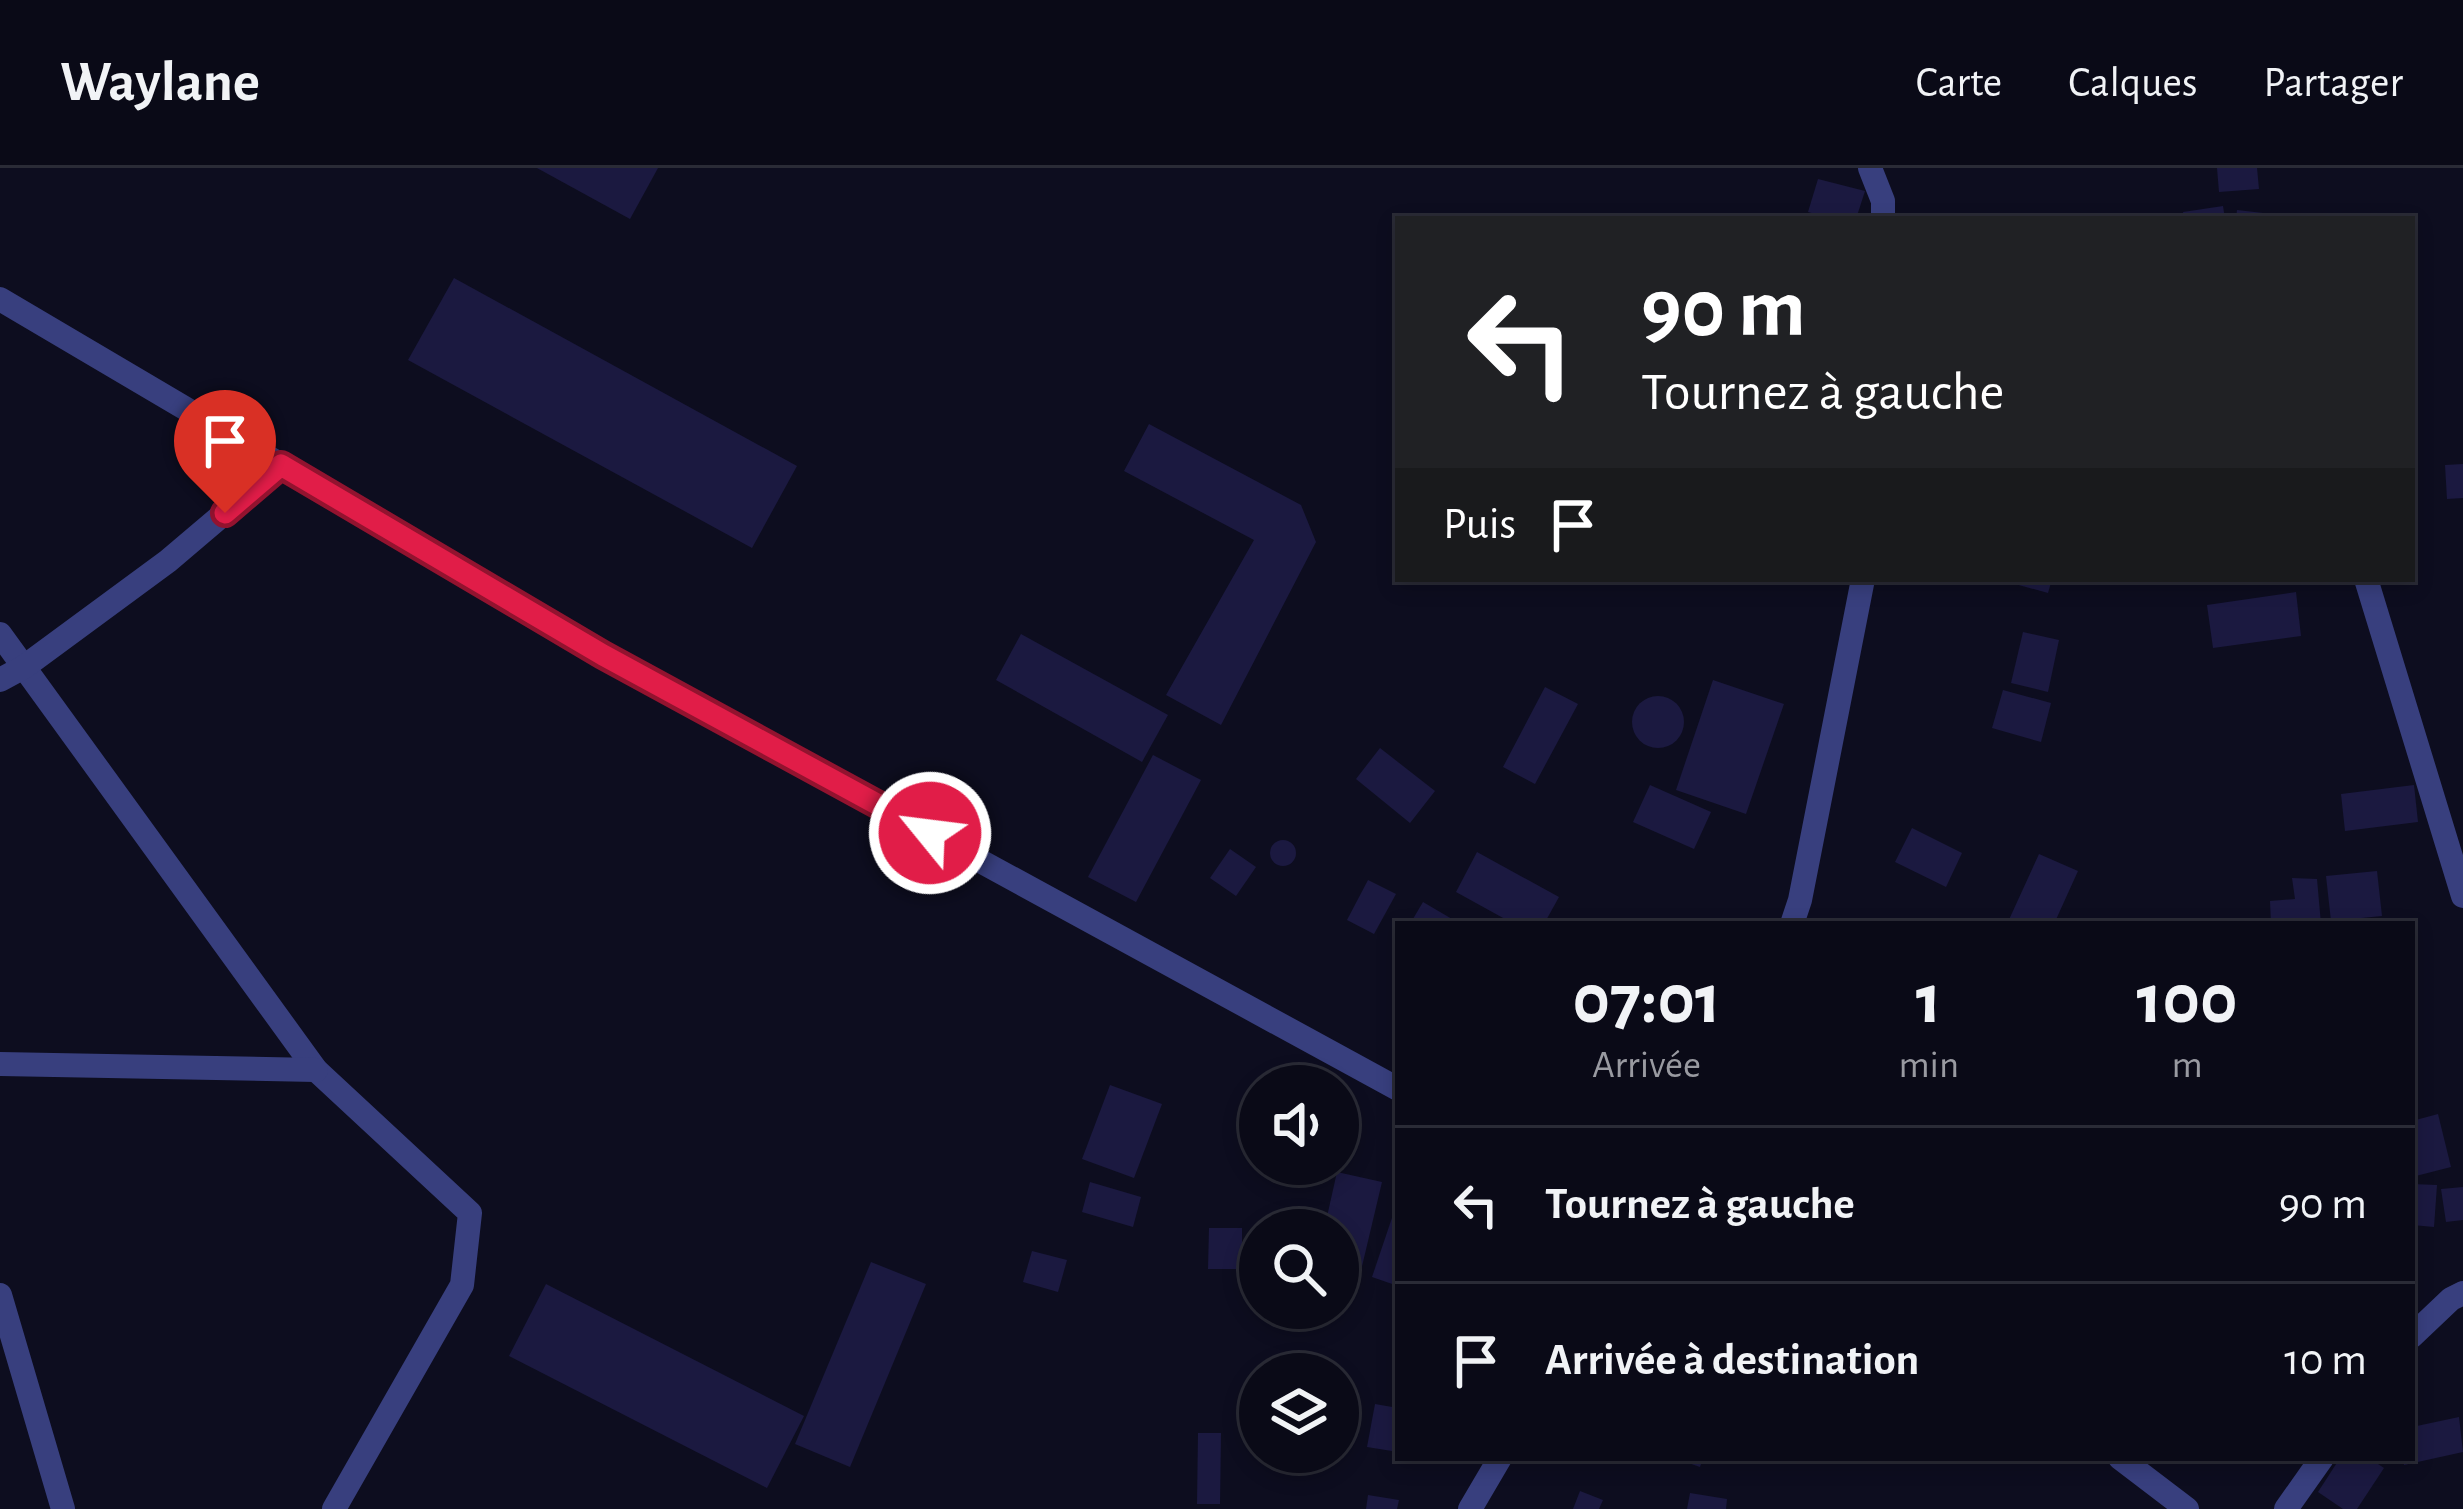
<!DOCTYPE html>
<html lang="fr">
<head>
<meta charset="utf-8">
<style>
  body { margin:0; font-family:"Alegreya Sans",sans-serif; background:#181824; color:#f1f3f6; height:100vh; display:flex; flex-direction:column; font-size:45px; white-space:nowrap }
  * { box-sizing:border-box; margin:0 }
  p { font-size:39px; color:#999aa1 }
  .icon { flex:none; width:66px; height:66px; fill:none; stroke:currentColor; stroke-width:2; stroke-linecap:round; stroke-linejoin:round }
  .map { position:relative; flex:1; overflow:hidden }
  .drawer { position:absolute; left:1395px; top:753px; width:1020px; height:540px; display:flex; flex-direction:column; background:#0a0a17; border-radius:0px; box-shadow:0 6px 18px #0003,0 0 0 3px #2a2b36 }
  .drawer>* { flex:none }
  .top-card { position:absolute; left:1395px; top:48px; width:1020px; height:366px; border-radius:0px; box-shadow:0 6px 18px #0003,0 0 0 3px #2a2b36; background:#202124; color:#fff; overflow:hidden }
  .buttons { position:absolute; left:1239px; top:897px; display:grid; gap:24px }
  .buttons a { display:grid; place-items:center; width:120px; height:120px; border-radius:50%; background:#0a0a17; box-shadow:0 6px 18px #0003,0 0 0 3px #2a2b36; font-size:60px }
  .pin { position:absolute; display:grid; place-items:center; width:102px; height:102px; color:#fff; margin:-123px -51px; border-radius:50% 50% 50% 0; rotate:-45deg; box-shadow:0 0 12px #0007 }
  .pin .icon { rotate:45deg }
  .me { position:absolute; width:132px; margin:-66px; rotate:299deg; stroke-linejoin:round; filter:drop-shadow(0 0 9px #0008) }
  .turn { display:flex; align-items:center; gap:42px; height:252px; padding:0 48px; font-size:54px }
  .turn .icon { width:156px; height:156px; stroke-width:2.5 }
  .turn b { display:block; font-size:84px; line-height:102px }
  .then { display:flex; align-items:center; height:114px; padding:0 48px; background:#0003; gap:24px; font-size:45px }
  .eta { display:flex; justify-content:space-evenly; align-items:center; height:204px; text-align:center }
  .eta b { font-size:72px; font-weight:700; line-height:84px }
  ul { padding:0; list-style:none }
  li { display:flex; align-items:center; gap:36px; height:156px; padding:0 48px; border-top:3px solid #2a2b36 }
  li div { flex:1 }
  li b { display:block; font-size:45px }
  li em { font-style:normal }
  header { display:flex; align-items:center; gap:72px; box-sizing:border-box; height:168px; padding:0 60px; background:#0a0a17; border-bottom:3px solid #2a2b36 }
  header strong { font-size:57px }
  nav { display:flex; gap:66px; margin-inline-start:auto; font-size:42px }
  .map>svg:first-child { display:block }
  .building { fill:#1b1940 }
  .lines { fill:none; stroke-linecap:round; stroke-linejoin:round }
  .street { stroke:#383f7e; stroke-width:24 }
  .route-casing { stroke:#92132f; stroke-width:30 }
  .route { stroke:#e11d48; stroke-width:21 }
</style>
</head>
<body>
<header>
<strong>Waylane</strong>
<nav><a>Carte</a><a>Calques</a><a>Partager</a></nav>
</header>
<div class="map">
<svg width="2463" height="1341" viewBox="0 0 2463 1341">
  <rect width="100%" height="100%" fill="#0d0d1f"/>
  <g class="building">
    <path d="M 537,0 L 658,0 L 630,51 Z"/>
    <path d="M 2217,0 L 2257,0 L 2259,21 L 2219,24 Z"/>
    <path d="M 1818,11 L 1865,23 L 1856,51 L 1832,51 L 1808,44 Z"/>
    <path d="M 2223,38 L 2225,51 L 2184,51 L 2183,44 Z"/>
    <path d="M 2237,42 L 2272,46 L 2271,51 L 2236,51 Z"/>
    <path d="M 454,110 L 797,298 L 752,380 L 408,192 Z"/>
    <path d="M 1149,256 L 1301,337 L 1316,374 L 1221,557 L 1166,527 L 1254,372 L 1124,303 Z"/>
    <path d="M 2463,296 L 2463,330 L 2447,331 L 2445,297 Z"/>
    <path d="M 1997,411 L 2052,411 L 2048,425 Z"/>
    <path d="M 2296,424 L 2301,468 L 2213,480 L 2207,437 Z"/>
    <path d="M 2023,464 L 2059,472 L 2048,524 L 2011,515 Z"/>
    <path d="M 1021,466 L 1168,547 L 1142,594 L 996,512 Z"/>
    <path d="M 1713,512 L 1784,536 L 1746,646 L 1676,622 Z"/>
    <path d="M 1545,519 L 1578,536 L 1535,616 L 1503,599 Z"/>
    <path d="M 2003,522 L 2051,535 L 2041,574 L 1992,560 Z"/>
    <circle cx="1658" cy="554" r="26"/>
    <path d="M 1380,580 L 1435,623 L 1410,655 L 1356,611 Z"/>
    <path d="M 1153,587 L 1201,612 L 1136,734 L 1088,709 Z"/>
    <path d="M 1650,617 L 1711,644 L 1694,681 L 1633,654 Z"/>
    <path d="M 2414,617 L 2418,654 L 2345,663 L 2341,626 Z"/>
    <path d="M 1912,660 L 1962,685 L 1946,719 L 1895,694 Z"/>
    <circle cx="1283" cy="685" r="13"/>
    <path d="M 1230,681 L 1256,699 L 1236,728 L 1210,710 Z"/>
    <path d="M 1477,684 L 1559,729 L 1544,756 L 1514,756 L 1456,724 Z"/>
    <path d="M 2039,686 L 2078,703 L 2054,756 L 2007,756 Z"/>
    <path d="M 2377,703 L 2382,748 L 2331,753 L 2326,708 Z"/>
    <path d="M 2292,710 L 2317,711 L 2321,756 L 2271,756 L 2270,733 L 2295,731 Z"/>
    <path d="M 1368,712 L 1396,726 L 1374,766 L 1347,752 Z"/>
    <path d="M 1423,734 L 1452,751 L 1449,756 L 1410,756 Z"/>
    <path d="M 1110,917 L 1162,936 L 1134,1010 L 1082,991 Z"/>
    <path d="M 2438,946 L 2451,999 L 2412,1009 L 2412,953 Z"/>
    <path d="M 1337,1004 L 1382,1014 L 1359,1111 L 1338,1106 L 1338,1062 L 1324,1062 Z"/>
    <path d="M 1090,1014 L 1141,1029 L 1133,1059 L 1082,1044 Z"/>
    <path d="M 2412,1016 L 2437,1017 L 2434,1059 L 2412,1057 Z"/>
    <path d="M 2463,1019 L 2463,1052 L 2446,1054 L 2441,1021 Z"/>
    <path d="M 1397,1035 L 1398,1035 L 1398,1118 L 1372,1109 Z"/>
    <path d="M 1209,1060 L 1242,1060 L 1242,1101 L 1208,1101 Z"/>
    <path d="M 1032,1083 L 1067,1092 L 1058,1124 L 1023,1114 Z"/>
    <path d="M 871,1094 L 926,1116 L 850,1299 L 795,1276 Z"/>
    <path d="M 546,1116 L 804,1248 L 767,1320 L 509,1188 Z"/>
    <path d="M 1375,1236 L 1398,1240 L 1398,1284 L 1367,1279 Z"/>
    <path d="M 2459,1249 L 2463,1284 L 2404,1297 L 2403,1290 L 2412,1290 L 2412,1259 Z"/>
    <path d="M 1198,1265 L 1221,1265 L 1220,1336 L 1197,1336 Z"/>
    <path d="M 1674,1290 L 1703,1290 L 1700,1299 Z"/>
    <path d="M 2340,1290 L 2369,1290 L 2384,1300 L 2357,1341 L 2343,1341 L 2318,1324 Z"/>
    <path d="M 1580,1323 L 1603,1332 L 1599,1341 L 1573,1341 Z"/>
    <path d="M 1690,1325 L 1727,1331 L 1726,1341 L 1687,1341 Z"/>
    <path d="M 1368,1327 L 1399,1332 L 1397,1341 L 1366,1341 Z"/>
  </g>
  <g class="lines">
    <g class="street">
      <path d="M 1870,0 L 1883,33 L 1883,51"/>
      <path d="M 0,131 L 603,487 L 1398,921"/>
      <path d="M 2366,411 L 2463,728"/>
      <path d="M 0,466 L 316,902 L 470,1045 L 462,1117 L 334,1341"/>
      <path d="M 0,512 L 24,499 L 168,393 L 281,297"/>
      <path d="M 1792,756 L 1800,732 L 1863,411"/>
      <path d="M 0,896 L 316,902"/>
      <path d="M 0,1127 L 63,1341"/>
      <path d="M 2412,1168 L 2451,1131 L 2463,1125"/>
      <path d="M 2120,1290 L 2187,1341"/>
      <path d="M 1470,1341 L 1500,1290"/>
      <path d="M 2286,1341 L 2322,1290"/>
    </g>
  </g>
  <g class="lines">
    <defs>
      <path id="route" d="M 225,345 L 281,297 L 603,487 L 930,665"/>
    </defs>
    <use href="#route" class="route-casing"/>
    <use href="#route" class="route"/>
  </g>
</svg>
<div class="buttons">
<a><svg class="icon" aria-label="sound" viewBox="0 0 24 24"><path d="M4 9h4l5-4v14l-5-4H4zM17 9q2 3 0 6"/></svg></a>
<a><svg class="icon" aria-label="search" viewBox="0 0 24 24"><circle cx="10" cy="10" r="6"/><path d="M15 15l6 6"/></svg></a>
<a><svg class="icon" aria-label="layers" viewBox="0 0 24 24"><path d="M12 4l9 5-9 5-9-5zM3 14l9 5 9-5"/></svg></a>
</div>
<div class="pin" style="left:225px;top:345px;background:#d93025"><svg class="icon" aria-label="arrive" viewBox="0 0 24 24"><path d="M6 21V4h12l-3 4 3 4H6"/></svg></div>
<svg class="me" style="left:930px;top:665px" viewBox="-20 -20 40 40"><circle r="17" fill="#e11d48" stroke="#fff" stroke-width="3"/><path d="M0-11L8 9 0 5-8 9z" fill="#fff"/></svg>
<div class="top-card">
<div class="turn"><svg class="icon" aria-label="left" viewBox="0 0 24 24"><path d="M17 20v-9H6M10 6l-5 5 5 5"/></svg><div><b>90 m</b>Tournez à gauche</div></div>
<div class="then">Puis<svg class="icon" aria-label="arrive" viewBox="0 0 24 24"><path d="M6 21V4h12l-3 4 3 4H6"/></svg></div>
</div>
<section class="drawer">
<div class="eta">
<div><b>07:01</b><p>Arrivée</p></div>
<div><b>1</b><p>min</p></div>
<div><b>100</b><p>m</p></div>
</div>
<ul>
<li><svg class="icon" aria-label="left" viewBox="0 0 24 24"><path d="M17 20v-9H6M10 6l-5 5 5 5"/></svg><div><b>Tournez à gauche</b></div><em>90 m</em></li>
<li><svg class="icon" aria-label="arrive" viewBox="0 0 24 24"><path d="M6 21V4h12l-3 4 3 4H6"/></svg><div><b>Arrivée à destination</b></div><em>10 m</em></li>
</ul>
</section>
</div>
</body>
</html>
